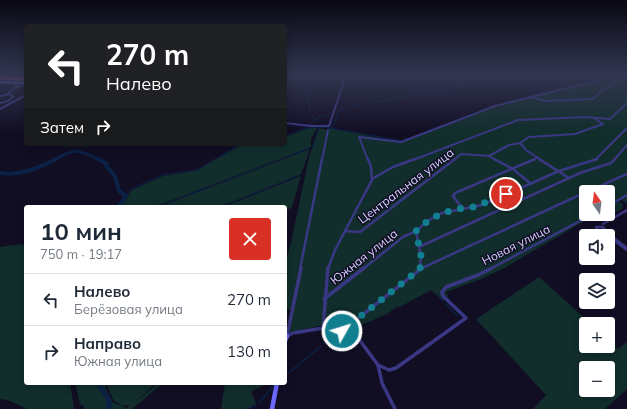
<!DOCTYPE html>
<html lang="ru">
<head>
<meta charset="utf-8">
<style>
  body { margin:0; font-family:Mulish,sans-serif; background:#f2f2f3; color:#1f2937; height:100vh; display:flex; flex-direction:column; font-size:15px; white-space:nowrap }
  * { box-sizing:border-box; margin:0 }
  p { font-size:13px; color:#747a83 }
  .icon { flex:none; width:22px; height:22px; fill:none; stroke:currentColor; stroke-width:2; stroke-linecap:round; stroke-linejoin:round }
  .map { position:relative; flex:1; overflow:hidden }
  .details { position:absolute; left:24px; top:205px; width:263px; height:180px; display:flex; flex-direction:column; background:#fff; border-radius:4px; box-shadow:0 2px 10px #0003 }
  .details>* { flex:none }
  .guide { position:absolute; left:24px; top:24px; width:263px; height:122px; border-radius:4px; box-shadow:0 2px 10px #0003; background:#202124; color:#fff; overflow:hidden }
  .needle { width:26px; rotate:346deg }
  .buttons { position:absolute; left:579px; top:185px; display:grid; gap:8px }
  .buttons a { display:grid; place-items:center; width:36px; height:36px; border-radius:4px; background:#fff; box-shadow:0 2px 10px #0003; font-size:20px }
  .pin { position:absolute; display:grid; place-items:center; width:34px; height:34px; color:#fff; margin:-17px; border:2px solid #fff; border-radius:50%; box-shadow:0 1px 4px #0007 }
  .me { position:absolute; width:44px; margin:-22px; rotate:51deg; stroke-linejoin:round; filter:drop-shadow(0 0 3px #0008) }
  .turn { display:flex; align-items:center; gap:14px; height:84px; padding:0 16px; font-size:18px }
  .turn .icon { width:52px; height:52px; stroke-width:2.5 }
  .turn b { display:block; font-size:28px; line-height:34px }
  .then { display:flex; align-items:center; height:38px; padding:0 16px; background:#0003; gap:8px; font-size:15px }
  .round { display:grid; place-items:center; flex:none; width:42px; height:42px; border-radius:4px; background:#f2f2f3 }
  .head { display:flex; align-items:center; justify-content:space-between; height:68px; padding:0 16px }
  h1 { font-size:24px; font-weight:700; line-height:30px }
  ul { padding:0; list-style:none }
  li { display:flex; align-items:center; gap:12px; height:52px; padding:0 16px; border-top:1px solid #e0e1e3 }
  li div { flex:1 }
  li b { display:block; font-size:15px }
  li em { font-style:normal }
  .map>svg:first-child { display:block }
  .green { fill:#112e2c; fill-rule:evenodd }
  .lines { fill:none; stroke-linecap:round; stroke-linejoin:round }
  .stream-far1 { stroke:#0b2246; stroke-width:1 }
  .stream { stroke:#0b2246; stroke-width:1.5 }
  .river-far2 { stroke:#0b2246; stroke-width:3 }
  .river-far1 { stroke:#0b2246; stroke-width:4 }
  .river { stroke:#0b2246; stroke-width:5 }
  .street-far2 { stroke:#3a3884; stroke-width:2 }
  .street-far1 { stroke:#3a3884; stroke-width:2.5 }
  .street { stroke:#3a3884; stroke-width:3.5 }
  .secondary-far1 { stroke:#6968ff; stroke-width:2.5 }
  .secondary { stroke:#6968ff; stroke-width:4.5 }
  .highway { stroke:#ff4ca5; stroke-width:3.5 }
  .route { stroke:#117f90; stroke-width:7; stroke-dasharray:0 12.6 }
  .labels { text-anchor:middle; stroke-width:3; stroke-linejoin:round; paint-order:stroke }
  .street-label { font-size:12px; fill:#d5d1ff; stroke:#110e24 }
</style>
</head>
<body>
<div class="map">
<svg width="627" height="409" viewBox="0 0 627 409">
  <rect width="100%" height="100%" fill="#110e24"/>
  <g class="green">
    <path d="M 614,75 L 627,75 L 627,203 L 621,200 L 618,201 L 623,204 L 622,209 L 598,221 L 588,219 L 506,267 L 481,279 L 446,292 L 449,297 L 443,296 L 444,299 L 443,301 L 431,290 L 400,307 L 398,306 L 387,314 L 350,330 L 323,325 L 286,333 L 290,310 L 285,308 L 285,263 L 291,243 L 309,157 L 319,128 L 328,130 L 329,128 L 401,142 L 492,107 ZM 586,192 L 608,192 L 608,214 L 586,214 Z"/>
    <path d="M 310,128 L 317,128 L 311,139 L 311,147 L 154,207 L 121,207 L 132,190 L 163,176 L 196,171 L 241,145 L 285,144 L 285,137 Z"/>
    <path d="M 310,149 L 301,174 L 219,207 L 159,207 Z"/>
    <path d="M 301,176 L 292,207 L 285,210 L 285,207 L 223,207 Z"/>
    <path d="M 23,244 L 26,255 L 26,383 L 70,383 L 74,409 L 27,409 L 8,400 L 0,399 L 0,247 Z"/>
    <path d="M 539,277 L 591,324 L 586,324 L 586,346 L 608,346 L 608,339 L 618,349 L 627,342 L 627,389 L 605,409 L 533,409 L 546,395 L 476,319 ZM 586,368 L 608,368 L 608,390 L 586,390 Z"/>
    <path d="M 75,383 L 104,383 L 112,402 L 127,408 L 130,405 L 123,406 L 114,401 L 106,383 L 156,383 L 135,402 L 159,383 L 163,383 L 132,409 L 84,409 L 84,406 L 80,404 Z"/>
    <path d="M 225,383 L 268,383 L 251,392 L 256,403 L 248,409 L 221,409 Z"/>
  </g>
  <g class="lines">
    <g class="stream-far1">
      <path d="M 489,82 L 489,80 L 511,78 L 513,80 L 537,77"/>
      <path d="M 466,85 L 487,82"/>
      <path d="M 504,103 L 612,75"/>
      <path d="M 339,112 L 332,128 L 330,128 L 340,130"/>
      <path d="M 337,113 L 347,107 L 464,86"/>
      <path d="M 315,119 L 310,112 L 308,95 L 314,86 L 318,75"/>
      <path d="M 310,125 L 315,119 L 331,113"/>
      <path d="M 308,127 L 305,129 L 317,127"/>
      <path d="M 341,130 L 402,141"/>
      <path d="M 285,136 L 305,129"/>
      <path d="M 313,147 L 319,127 L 330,128"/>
      <path d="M 126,196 L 131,189 L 162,175 L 197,170 L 241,144"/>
      <path d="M 157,207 L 310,148"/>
      <path d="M 221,207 L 300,175"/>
      <path d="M 285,211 L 291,208"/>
    </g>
    <g class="stream">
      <path d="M 437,294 L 443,301"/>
      <path d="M 446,304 L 458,316"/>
      <path d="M 324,344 L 328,340 L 339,340 L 344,335"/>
      <path d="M 285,376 L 321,346"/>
      <path d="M 260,402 L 274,385"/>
      <path d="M 247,409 L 256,405"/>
    </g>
    <path class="river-far2" d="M 54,160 C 75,148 78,149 100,160"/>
    <g class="river-far1">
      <path d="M 98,159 L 107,164 L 106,166 L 115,176 L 119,191 L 126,196 L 118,207"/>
      <path d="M 0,173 C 20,176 39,168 56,159"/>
    </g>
    <path class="river" d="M 98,383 L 109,400 L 109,409"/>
    <g class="street-far2">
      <path d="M 424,75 L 427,79"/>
      <path d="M 16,88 L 26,83"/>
      <path d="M 7,94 L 17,86 L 15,83"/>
      <path d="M 0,96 L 10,94 L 13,97 L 8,101 L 0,103"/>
      <path d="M 530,97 L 546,101 L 593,99 L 601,91 L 627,76"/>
      <path d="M 0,109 L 26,95"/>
      <path d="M 285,123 L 311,126 L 329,126 L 346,75"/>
      <path d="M 520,143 L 526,150 L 541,160"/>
      <path d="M 489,156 L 496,160"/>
      <path d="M 322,160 L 328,130"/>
      <path d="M 368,160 L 359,137 L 401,142 L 495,106 L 621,75"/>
      <path d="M 413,160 L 518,120 L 585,117 L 610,119 L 627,103"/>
      <path d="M 454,160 L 461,154 L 489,156 L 509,145 L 520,143 L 529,137 L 575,134 L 603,124 L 594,118"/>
      <path d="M 533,160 L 538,157"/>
      <path d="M 595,160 L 627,128"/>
      <path d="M 614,160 L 627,145"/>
    </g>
    <g class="street-far1">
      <path d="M 494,159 L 513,169 L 531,184"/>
      <path d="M 539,159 L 569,178"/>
      <path d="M 372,179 L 393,167 L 415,159"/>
      <path d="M 587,192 L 627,174"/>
      <path d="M 608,206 L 627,195"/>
      <path d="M 462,208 L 453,196 L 455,193 L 535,159"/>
      <path d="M 603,224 L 627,210"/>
      <path d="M 345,231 L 360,232 L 455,159"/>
      <path d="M 416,231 L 419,247"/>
      <path d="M 608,236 L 598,232 L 596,227 L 603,227 L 606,232 L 627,248"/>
      <path d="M 608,236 L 627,250"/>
      <path d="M 300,269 L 322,159"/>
      <path d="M 328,269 L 335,250 L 372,180 L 371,167 L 368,159"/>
      <path d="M 363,269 L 403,237 L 416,231 L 429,220 L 442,213 L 482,205 L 559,171 L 597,159"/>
      <path d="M 420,269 L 421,256 L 419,247 L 580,173 L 611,163 L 615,159"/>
      <path d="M 420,269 L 586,192"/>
      <path d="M 490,269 L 593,214"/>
    </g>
    <g class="street">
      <path d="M 324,299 L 364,268"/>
      <path d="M 323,328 L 328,268"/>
      <path d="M 342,331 L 422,268"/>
      <path d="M 287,336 L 301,268"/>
      <path d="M 287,336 L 293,333 L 323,328 L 334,329 L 358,338 L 378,365 L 382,383 L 395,409"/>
      <path d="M 378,365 L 389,370 L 396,368 L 466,318 L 443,296 L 442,292 L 446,287 L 478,275 L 492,268"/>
    </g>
    <path class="secondary-far1" d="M 0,82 L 26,83"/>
    <g class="secondary">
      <path d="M 285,341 L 287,336"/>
      <path d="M 272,409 L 277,383"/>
    </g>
    <path class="highway" d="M 0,78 L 26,79"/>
  </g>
  <linearGradient id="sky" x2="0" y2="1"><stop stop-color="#090814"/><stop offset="0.57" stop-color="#323650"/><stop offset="1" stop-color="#323650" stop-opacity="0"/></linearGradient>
  <rect width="627" height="132" fill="url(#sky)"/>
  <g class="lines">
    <path class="route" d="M 342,331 L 420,269 L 421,256 L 416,231 L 429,220 L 442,213 L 462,208 L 474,207 L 506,194"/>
  </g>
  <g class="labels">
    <g class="street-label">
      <text transform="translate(406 186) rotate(-37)" y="4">Центральная улица</text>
      <text transform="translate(516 245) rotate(-27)" y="4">Новая улица</text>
      <text transform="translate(364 257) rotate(-38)" y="4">Южная улица</text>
    </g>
  </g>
</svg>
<div class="buttons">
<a><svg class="needle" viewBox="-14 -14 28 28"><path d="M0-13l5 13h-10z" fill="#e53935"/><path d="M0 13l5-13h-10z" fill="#747a83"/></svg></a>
<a><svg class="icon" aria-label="sound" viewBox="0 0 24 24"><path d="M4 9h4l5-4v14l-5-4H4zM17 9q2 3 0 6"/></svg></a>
<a><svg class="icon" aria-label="layers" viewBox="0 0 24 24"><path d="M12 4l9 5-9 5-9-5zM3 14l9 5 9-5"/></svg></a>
<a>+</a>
<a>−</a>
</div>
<div class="pin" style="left:506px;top:194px;background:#d93025"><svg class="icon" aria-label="arrive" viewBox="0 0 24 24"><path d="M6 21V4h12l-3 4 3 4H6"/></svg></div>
<svg class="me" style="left:342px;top:331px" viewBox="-20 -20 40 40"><circle r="17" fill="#117f90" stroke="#fff" stroke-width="3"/><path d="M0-11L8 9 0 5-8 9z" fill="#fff"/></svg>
<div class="guide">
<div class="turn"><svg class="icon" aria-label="left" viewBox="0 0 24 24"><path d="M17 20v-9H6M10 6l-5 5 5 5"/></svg><div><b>270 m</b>Налево</div></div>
<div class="then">Затем<svg class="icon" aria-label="right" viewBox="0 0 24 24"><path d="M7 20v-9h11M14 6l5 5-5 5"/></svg></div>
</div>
<section class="details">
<div class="head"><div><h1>10 мин</h1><p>750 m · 19:17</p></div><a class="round" style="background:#d93025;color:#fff"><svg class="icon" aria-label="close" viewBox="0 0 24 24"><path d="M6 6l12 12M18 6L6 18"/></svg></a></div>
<ul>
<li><svg class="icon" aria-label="left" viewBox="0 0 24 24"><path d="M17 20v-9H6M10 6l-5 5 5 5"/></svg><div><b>Налево</b><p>Берёзовая улица</p></div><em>270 m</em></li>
<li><svg class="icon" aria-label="right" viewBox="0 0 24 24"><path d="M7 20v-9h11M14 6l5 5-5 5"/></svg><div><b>Направо</b><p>Южная улица</p></div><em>130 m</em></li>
</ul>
</section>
</div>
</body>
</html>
